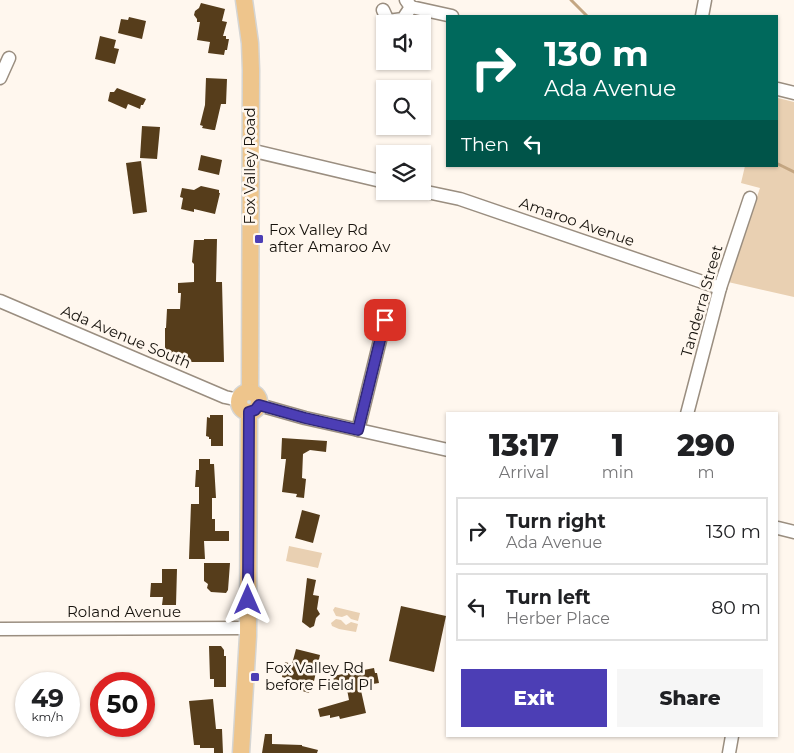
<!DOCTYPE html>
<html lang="en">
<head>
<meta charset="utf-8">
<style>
  body { margin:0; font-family:Montserrat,sans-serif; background:#f6f6f6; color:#202124; height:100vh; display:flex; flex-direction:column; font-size:19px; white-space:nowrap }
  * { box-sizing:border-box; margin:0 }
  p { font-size:16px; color:#757577 }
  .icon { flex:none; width:28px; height:28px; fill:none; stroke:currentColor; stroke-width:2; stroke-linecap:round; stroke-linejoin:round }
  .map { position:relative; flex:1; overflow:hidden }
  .details { position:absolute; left:446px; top:412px; width:332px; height:325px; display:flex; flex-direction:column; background:#fff; border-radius:0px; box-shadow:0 1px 4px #0004 }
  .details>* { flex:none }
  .hud { position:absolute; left:446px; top:15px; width:332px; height:152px; border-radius:0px; box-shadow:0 1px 4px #0004; background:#00695c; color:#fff; overflow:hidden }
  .fabs { position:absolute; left:376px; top:15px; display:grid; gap:10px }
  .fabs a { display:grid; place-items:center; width:55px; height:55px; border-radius:0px; background:#fff; box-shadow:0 1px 4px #0004; font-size:25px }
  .speed { position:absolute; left:15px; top:672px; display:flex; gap:10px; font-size:25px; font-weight:700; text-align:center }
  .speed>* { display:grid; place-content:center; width:65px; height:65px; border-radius:50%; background:#fff; box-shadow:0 1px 4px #0004; line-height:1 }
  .speed small { font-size:12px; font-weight:400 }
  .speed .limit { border:8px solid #d22; background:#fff; color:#111 }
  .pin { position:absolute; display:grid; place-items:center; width:42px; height:42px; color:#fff; margin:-21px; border-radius:10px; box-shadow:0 2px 8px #0006 }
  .me { position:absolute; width:55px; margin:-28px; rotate:0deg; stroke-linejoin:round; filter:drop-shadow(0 0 4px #0008) }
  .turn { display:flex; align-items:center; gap:18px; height:105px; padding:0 15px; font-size:22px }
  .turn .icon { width:65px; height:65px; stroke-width:2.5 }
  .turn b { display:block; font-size:35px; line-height:42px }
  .then { display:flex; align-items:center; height:48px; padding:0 15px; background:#0003; gap:10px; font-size:19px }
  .eta { display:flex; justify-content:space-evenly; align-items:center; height:85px; text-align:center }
  .eta b { font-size:30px; font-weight:800; line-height:35px }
  .action { display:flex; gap:10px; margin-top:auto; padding:10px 15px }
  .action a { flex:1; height:58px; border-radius:0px; background:#4c3eb5; color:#fff; font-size:20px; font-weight:800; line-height:58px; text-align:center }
  .action a+a { background:#f6f6f6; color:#202124 }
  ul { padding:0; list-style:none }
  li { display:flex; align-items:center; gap:15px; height:68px; margin:0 10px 8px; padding:0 5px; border:2px solid #e0e0e0; border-radius:0px }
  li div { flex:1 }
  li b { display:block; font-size:19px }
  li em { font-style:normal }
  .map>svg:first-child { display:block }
  .green { fill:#e9d0b2 }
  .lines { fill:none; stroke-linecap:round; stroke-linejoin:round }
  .stream { stroke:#c4a682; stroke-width:3 }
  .building { fill:#563d1b }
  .minor-casing { stroke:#9a8e80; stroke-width:15 }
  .major-casing { stroke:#d5d5d3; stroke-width:19 }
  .minor { stroke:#fff; stroke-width:12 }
  .major { stroke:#eec58c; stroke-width:16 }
  .route-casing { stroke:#312876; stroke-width:12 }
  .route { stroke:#4c3eb5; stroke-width:9 }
  .poi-dot { fill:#4c3eb5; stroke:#fff7ee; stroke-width:2 }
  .labels { text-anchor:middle; stroke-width:5; stroke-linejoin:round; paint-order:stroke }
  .street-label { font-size:15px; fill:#17130d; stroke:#fff7ee }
  .poi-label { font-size:15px; fill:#17130d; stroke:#fff7ee; text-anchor:start }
</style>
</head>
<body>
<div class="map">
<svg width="794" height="753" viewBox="0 0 794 753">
  <rect width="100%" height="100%" fill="#fff7ee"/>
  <g class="green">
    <path d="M 778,98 L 794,102 L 794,297 L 728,282 L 760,188 L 741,183 L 745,166 L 778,166 Z"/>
    <path d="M 289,546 L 322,553 L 318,568 L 286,561 Z"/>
    <path d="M 335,607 L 360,613 L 358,621 L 351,619 L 347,615 L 342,617 L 336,616 L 333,610 Z"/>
    <path d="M 336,619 L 341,620 L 346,625 L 351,622 L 358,624 L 356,632 L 339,629 L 332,626 L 331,623 Z"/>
  </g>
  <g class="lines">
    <g class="stream">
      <path d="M 571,0 L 587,16"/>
      <path d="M 778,164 L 794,172"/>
    </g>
  </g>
  <g class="building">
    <path d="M 201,3 L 225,9 L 222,21 L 227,22 L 223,36 L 226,36 L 226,39 L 229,39 L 227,50 L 225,50 L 224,55 L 208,53 L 210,42 L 197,40 L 200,22 L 197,22 L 197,19 L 194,15 L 195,11 L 199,8 Z"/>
    <path d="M 129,17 L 146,21 L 142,39 L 118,33 L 121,19 L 128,20 Z"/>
    <path d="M 100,36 L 116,40 L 114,48 L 119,49 L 115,64 L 95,59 Z"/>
    <path d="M 206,78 L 227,79 L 226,104 L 221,104 L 215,130 L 213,130 L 202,128 L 203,126 L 200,125 L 205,105 Z"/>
    <path d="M 117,88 L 146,99 L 143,105 L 141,105 L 140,109 L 128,104 L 126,109 L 108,101 L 110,92 L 114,92 Z"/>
    <path d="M 142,126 L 160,127 L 157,159 L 140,158 Z"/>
    <path d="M 201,155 L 222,160 L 219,175 L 198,170 Z"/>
    <path d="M 141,161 L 147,212 L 133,214 L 126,163 Z"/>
    <path d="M 201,186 L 219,190 L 219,193 L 220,193 L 215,214 L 194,209 L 194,212 L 181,209 L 183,198 L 180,197 L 182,188 L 194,190 Z"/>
    <path d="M 204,239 L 217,239 L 216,282 L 222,282 L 224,362 L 189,362 L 173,357 L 173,355 L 165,355 L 165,328 L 166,328 L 167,309 L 180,309 L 181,293 L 178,293 L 178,283 L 194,282 L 194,264 L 192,262 L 194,240 L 204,240 Z"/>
    <path d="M 210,415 L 223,415 L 223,446 L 211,446 L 211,439 L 209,439 L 209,437 L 206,436 L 207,417 L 210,418 Z"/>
    <path d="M 282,438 L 327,441 L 326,452 L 310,450 L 303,454 L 302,478 L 306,479 L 304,498 L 296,497 L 297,494 L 282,492 L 286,459 L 281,459 Z"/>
    <path d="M 199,459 L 210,459 L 210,464 L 214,464 L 216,498 L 212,498 L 212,519 L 215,519 L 215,531 L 229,531 L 229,541 L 204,541 L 205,559 L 189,559 L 191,504 L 199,504 L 199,487 L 195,487 L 196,470 L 199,470 Z"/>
    <path d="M 302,510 L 320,515 L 313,543 L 295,538 Z"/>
    <path d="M 204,563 L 230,563 L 228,590 L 226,593 L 211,592 L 207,588 L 208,584 L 204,581 Z"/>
    <path d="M 162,569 L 177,569 L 176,605 L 162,605 L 163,597 L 150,597 L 151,583 L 162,583 Z"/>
    <path d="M 307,578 L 316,580 L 313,595 L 319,596 L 317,609 L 320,614 L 316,618 L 314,626 L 310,628 L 302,622 Z"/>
    <path d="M 401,606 L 446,616 L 434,672 L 389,661 Z"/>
    <path d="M 209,646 L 221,646 L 224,650 L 224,656 L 226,656 L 226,687 L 214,687 L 214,679 L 210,679 Z"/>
    <path d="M 296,649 L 320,655 L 314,681 L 312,680 L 309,693 L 299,690 L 301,682 L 282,677 L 285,662 L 292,664 Z"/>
    <path d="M 374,668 L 375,673 L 377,673 L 379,683 L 360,686 L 366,713 L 340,719 L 339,716 L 330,718 L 330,715 L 320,717 L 318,709 L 349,700 L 346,684 L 335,686 L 333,676 Z"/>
    <path d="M 213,699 L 216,729 L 222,729 L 223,753 L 214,753 L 214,748 L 200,748 L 200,745 L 194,745 L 189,701 Z"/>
    <path d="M 265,734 L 272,734 L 272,744 L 302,745 L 302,746 L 318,750 L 317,753 L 262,753 Z"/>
  </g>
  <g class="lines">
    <defs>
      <g id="minor">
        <path d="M 406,0 L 411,7 L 452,16"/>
        <path d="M 383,10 L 388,21 L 403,19 L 411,7"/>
        <path d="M 702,16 L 705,0"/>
        <path d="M 0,78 L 9,58"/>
        <path d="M 778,89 L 794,93"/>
        <path d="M 250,150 L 385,182"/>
        <path d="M 422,191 L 460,199 L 720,288"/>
        <path d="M 0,301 L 225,397 L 239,400"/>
        <path d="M 259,405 L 305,418 L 448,450"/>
        <path d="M 687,414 L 720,288 L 750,198"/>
        <path d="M 358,430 L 385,320"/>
        <path d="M 778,528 L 794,532"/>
        <path d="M 0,629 L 248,628"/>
        <path d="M 729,753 L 732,736"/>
      </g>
      <g id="major">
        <path d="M 244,0 L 250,43 L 251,70 L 250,392"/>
        <circle cx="249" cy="402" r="10"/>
        <path d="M 241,753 L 248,636 L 249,412"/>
      </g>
    </defs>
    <use href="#minor" class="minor-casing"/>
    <use href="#major" class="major-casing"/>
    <use href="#minor" class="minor"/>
    <use href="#major" class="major"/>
  </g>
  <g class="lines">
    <defs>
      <path id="route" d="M 248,600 L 249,412 L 255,410 L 259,405 L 305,418 L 358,430 L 385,320"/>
    </defs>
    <use href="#route" class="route-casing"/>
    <use href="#route" class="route"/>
  </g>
  <g class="poi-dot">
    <rect x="254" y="234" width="10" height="10" rx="2.5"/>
    <rect x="250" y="672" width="10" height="10" rx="2.5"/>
  </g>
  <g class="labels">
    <g class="street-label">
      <text transform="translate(250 166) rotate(-90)" y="5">Fox Valley Road</text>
      <text transform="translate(577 222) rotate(19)" y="5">Amaroo Avenue</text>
      <text transform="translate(702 301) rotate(-74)" y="5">Tanderra Street</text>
      <text transform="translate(126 337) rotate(23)" y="5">Ada Avenue South</text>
      <text x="124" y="617">Roland Avenue</text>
    </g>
    <g class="poi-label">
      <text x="269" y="235">Fox Valley Rd<tspan x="269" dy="17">after Amaroo Av</tspan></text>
      <text x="265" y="673">Fox Valley Rd<tspan x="265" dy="17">before Field Pl</tspan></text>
    </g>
  </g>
</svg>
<div class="fabs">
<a><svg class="icon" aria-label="sound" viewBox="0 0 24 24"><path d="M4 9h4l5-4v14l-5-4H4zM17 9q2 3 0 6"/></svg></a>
<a><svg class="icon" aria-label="search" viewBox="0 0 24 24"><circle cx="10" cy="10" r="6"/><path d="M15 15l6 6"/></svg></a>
<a><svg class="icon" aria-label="layers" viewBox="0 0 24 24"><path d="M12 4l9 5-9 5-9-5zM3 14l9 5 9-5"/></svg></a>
</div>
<div class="speed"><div>49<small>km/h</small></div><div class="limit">50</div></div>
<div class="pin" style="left:385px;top:320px;background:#d93025"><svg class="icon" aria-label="arrive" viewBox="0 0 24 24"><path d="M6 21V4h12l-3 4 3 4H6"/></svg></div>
<svg class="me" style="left:248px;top:600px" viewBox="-20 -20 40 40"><path d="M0-17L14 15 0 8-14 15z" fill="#4c3eb5" stroke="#fff" stroke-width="4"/></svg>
<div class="hud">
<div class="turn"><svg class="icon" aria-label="right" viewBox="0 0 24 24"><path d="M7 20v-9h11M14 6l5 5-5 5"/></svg><div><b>130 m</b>Ada Avenue</div></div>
<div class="then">Then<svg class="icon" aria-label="left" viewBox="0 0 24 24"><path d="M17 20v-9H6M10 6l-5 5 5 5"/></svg></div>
</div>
<section class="details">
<div class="eta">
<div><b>13:17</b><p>Arrival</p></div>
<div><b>1</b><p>min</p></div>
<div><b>290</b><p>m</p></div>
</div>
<ul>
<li><svg class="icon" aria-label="right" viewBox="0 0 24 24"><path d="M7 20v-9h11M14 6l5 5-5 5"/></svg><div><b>Turn right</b><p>Ada Avenue</p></div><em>130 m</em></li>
<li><svg class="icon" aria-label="left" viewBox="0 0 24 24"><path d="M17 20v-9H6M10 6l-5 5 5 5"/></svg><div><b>Turn left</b><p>Herber Place</p></div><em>80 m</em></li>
</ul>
<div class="action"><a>Exit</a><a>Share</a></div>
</section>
</div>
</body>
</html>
